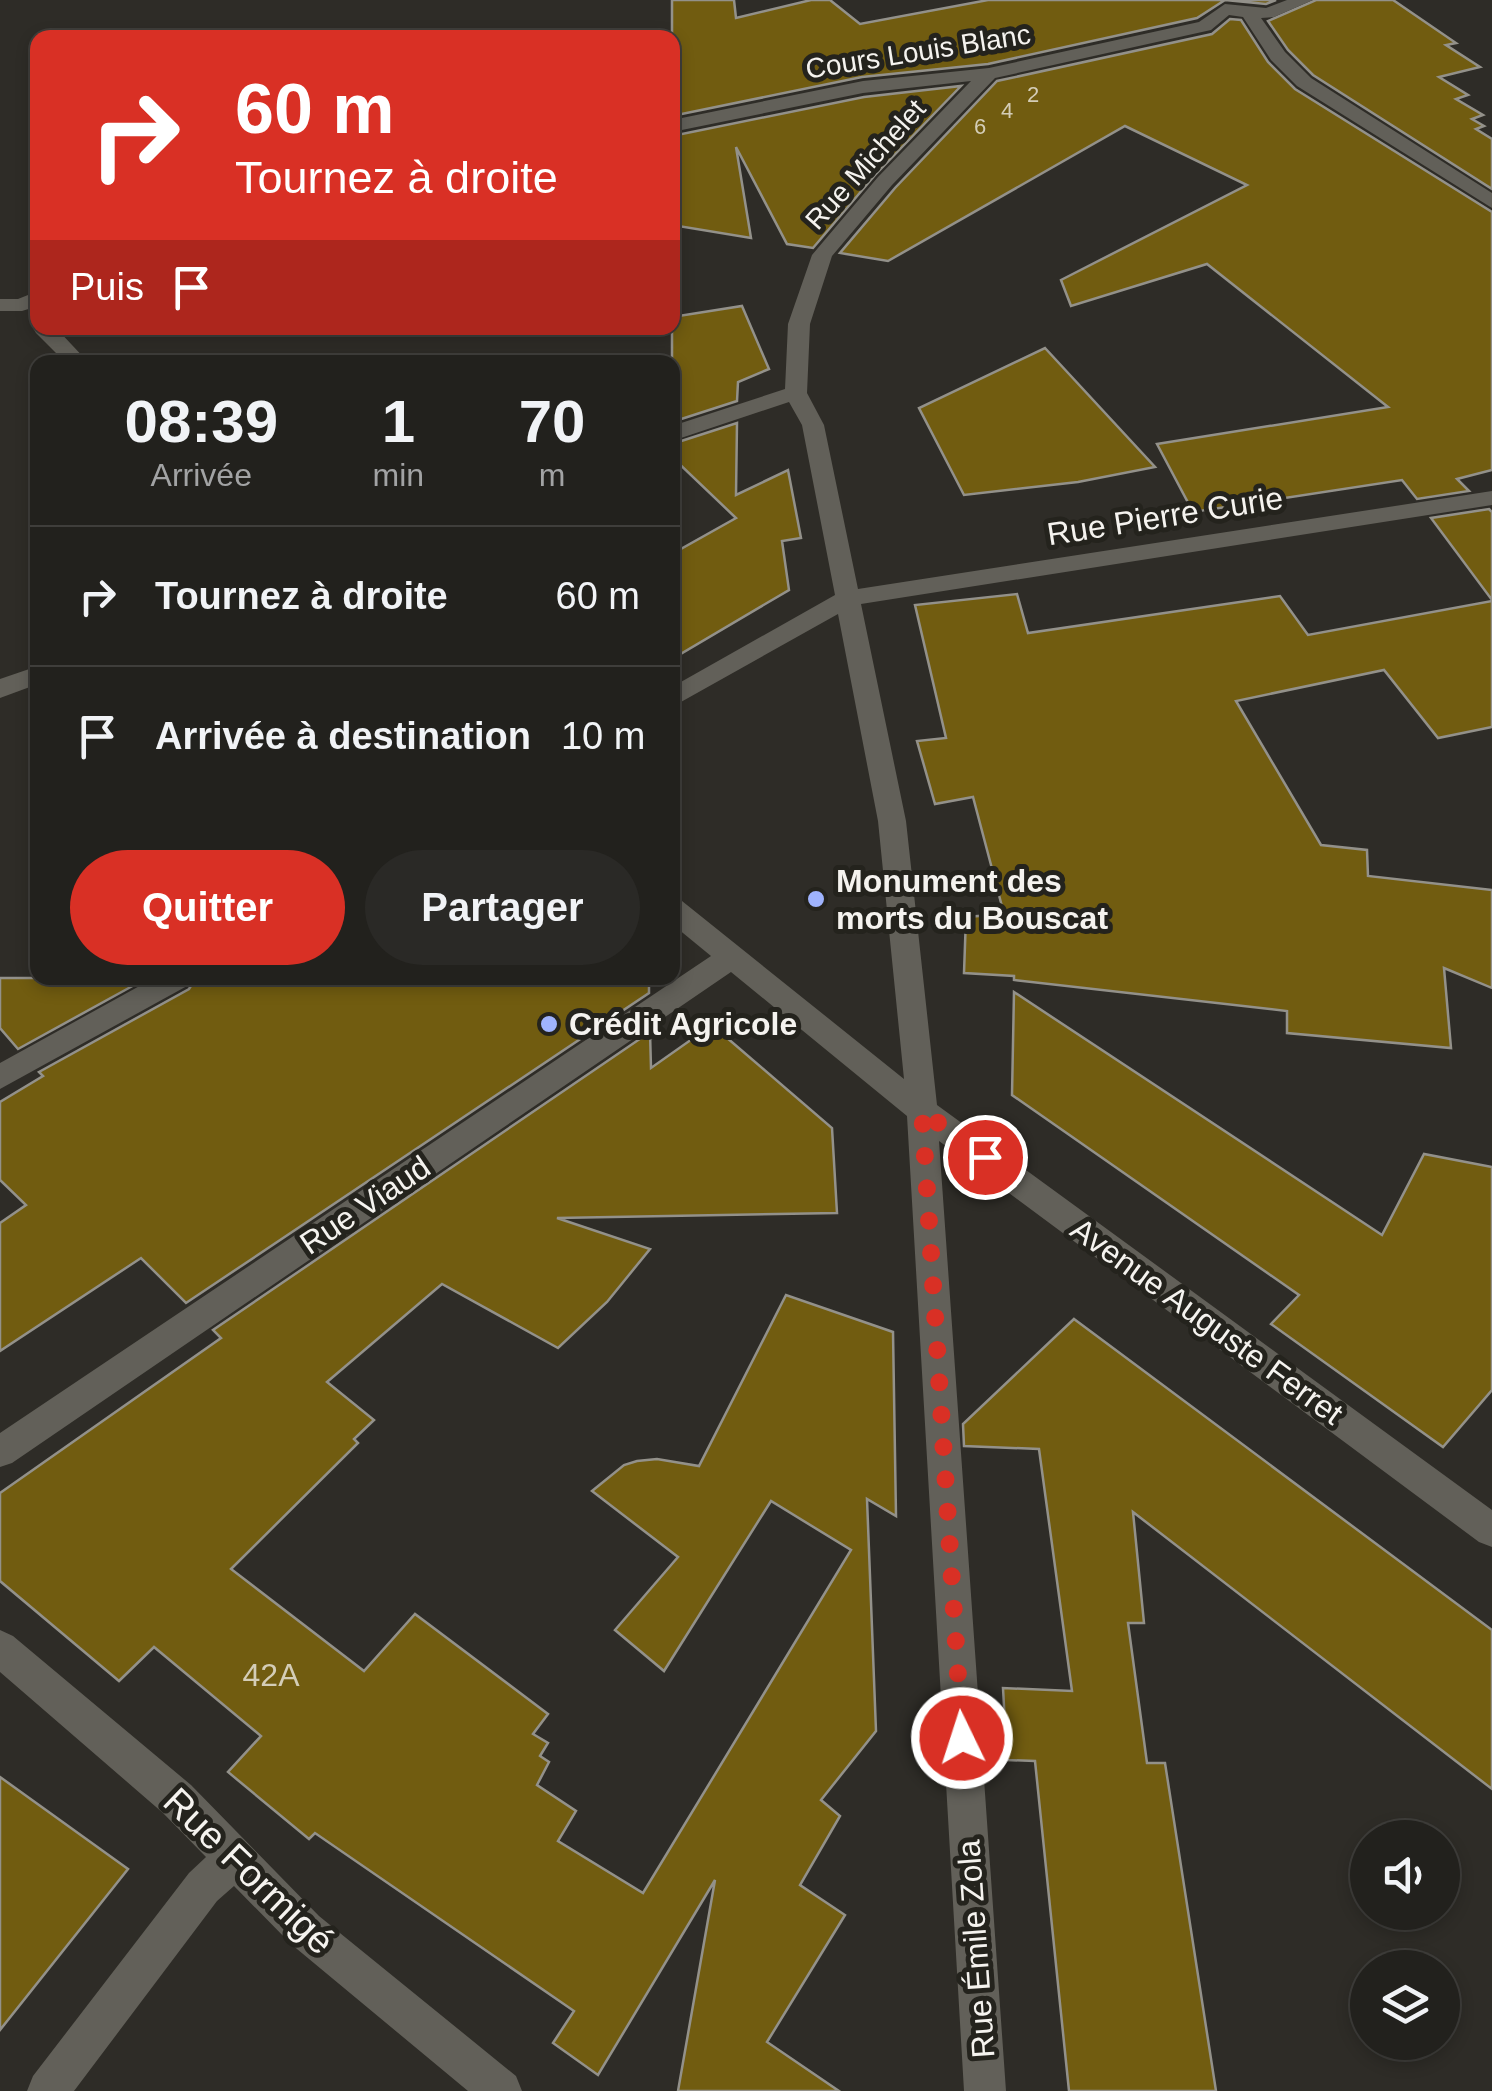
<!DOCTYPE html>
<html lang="fr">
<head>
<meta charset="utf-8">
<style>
  body { margin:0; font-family:Arial,sans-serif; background:#2a2926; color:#f1f3f6; height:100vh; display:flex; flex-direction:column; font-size:38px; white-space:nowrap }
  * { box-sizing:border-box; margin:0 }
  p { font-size:32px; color:#a2a3a4 }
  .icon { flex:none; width:55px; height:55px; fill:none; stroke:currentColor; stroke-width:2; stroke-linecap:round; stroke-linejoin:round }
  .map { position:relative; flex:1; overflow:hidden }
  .drawer { position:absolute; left:30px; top:355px; width:650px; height:630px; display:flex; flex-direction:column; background:#22211d; border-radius:20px; box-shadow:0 5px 15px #0003,0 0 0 2px #3f3e3b }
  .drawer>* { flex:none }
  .top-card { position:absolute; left:30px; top:30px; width:650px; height:305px; border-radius:20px; box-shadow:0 5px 15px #0003,0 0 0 2px #3f3e3b; background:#d93025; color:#fff; overflow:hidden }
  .buttons { position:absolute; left:1350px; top:1820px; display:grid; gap:20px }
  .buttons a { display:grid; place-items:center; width:110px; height:110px; border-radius:50%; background:#22211d; box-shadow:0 5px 15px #0003,0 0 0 2px #3f3e3b; font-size:50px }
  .pin { position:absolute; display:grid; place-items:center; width:85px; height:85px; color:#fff; margin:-42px; border:5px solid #fff; border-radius:50%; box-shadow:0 2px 10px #0007 }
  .me { position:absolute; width:110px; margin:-55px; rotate:356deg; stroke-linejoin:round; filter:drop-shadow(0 0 8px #0008) }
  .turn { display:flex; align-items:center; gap:35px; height:210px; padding:0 40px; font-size:45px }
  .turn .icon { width:130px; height:130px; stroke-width:2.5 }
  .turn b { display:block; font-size:70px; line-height:85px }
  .then { display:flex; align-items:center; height:95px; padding:0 40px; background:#0003; gap:20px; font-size:38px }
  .eta { display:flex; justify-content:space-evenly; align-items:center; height:170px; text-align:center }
  .eta b { font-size:60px; font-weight:700; line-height:70px }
  .primary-button { display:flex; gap:20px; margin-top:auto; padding:20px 40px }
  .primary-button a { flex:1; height:115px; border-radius:60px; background:#d93025; color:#fff; font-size:40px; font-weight:700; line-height:115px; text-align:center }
  .primary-button a+a { background:#2a2926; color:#f1f3f6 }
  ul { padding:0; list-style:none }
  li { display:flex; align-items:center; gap:30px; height:140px; padding:0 40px; border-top:2px solid #3f3e3b }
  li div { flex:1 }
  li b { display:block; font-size:38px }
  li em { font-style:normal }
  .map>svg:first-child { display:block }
  .building { fill:#715c10; stroke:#93918a; stroke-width:2.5 }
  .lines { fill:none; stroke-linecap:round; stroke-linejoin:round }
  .minor { fill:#626059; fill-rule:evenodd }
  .route { stroke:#d93025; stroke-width:18; stroke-dasharray:0 32.4 }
  .poi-dot { fill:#9fb3fd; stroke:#24231d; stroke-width:4 }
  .labels { text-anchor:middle; stroke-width:10; stroke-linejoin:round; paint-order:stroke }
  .far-number-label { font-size:22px; fill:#d4cdb7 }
  .far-street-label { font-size:28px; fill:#f5f3ef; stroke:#24231d }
  .street-label { font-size:32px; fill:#f5f3ef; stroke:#24231d }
  .poi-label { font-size:32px; font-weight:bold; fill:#f5f3ef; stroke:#24231d; text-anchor:start }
  .near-number-label { font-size:32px; fill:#d4cdb7 }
  .near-street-label { font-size:38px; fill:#f5f3ef; stroke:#24231d }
</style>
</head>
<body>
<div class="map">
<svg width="1492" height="2091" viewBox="0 0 1492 2091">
  <rect width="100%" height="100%" fill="#2e2c27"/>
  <g class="building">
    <path d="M 672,0 L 734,0 L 736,18 L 811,0 L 830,0 L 860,24 L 988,0 L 1276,0 L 1266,4 L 1225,0 L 1197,18 L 988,64 L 862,77 L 672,116 Z"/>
    <path d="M 1316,0 L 1393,0 L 1456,43 L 1446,45 L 1480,67 L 1439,77 L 1468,95 L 1456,99 L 1483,115 L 1472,119 L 1484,126 L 1476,129 L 1492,139 L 1492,189 L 1313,75 L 1288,50 L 1268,21 Z"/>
    <path d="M 1230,19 L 1241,20 L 1268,62 L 1295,89 L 1492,212 L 1492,470 L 1457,479 L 1469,491 L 1417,499 L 1402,480 L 1193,512 L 1157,444 L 1388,407 L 1207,264 L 1071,306 L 1061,280 L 1247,185 L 1125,126 L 888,261 L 840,253 L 895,188 L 997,81 L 1212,34 Z"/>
    <path d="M 961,86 L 875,175 L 813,248 L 787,244 L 736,147 L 751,238 L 672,225 L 672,136 L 864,97 Z"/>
    <path d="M 742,306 L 769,369 L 738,382 L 737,401 L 672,422 L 672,317 Z"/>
    <path d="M 1045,348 L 1155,467 L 1078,482 L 964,495 L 919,408 Z"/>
    <path d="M 737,423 L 736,495 L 788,470 L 801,538 L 782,541 L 789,590 L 672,659 L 672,554 L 736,518 L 672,457 L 672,444 Z"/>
    <path d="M 1489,509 L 1492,512 L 1492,600 L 1431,518 Z"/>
    <path d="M 1017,594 L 1028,633 L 1280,596 L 1308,635 L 1492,601 L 1492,727 L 1438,738 L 1384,670 L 1236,701 L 1321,845 L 1367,850 L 1368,876 L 1492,890 L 1492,988 L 1444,968 L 1451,1048 L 1287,1033 L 1287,1011 L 1014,980 L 1014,976 L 964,973 L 966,917 L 1004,914 L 973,797 L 935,804 L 917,741 L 946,738 L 915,605 Z"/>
    <path d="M 0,978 L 147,978 L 18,1049 L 0,1028 Z"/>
    <path d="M 196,978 L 649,978 L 649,993 L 186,1303 L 141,1258 L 0,1351 L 0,1223 L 26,1205 L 0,1180 L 0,1102 L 43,1076 L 39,1072 L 189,989 Z"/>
    <path d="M 1014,992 L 1382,1235 L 1424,1154 L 1492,1167 L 1492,1390 L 1443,1447 L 1271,1324 L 1299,1295 L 1012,1095 Z"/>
    <path d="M 712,1025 L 832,1128 L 837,1213 L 557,1218 L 650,1249 L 607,1302 L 558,1348 L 442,1284 L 327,1382 L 374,1420 L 354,1439 L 358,1443 L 231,1569 L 364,1671 L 415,1614 L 548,1714 L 533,1734 L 548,1743 L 540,1756 L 549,1762 L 537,1785 L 576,1811 L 558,1841 L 643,1893 L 851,1550 L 771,1501 L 664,1671 L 615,1630 L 678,1557 L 592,1491 L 624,1465 L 637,1461 L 657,1459 L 699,1466 L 786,1295 L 893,1332 L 896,1516 L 867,1499 L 876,1731 L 821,1800 L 840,1816 L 800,1885 L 845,1915 L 767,2042 L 839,2091 L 678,2091 L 715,1880 L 598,2075 L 553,2043 L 574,2011 L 315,1833 L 309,1839 L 228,1772 L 261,1736 L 154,1647 L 119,1681 L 0,1581 L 0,1493 L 221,1338 L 213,1330 L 650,1032 L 651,1068 Z"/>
    <path d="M 1074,1319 L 1492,1630 L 1492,1789 L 1133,1512 L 1144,1623 L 1128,1623 L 1147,1763 L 1165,1763 L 1216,2091 L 1069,2091 L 1035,1761 L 1007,1760 L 1003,1688 L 1072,1691 L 1039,1449 L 964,1446 L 963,1424 Z"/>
    <path d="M 0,1777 L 128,1869 L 0,2030 Z"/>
  </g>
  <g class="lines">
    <g class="minor">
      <path d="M 1287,0 L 1313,0 L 1274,17 L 1261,18 L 1285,52 L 1311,78 L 1492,193 L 1492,208 L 1297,86 L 1271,60 L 1243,17 L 1229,15 L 1211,30 L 995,78 L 892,185 L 832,256 L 810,324 L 807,393 L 824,425 L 858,589 L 1492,491 L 1492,505 L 861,604 L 906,821 L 937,1105 L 1492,1510 L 1492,1547 L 1479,1542 L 939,1141 L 1006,2091 L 964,2091 L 907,1116 L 731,972 L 12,1463 L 0,1467 L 0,1433 L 711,956 L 672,924 L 672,898 L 682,901 L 904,1079 L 878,821 L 838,614 L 672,707 L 672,687 L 835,595 L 802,425 L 789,402 L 672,441 L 672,426 L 785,389 L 788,324 L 812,255 L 878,177 L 971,81 L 863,93 L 672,132 L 672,120 L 863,81 L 989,68 L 1199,22 L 1225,4 L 1266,8 Z"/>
      <path d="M 38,291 L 38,306 L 22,311 L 0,311 L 0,299 L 18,299 Z"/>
      <path d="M 38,323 L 38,328 L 56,328 L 88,362 L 65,362 L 36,333 L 33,328 Z"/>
      <path d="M 38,666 L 38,684 L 0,698 L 0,679 Z"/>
      <path d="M 154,978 L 192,978 L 187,986 L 0,1089 L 0,1063 Z"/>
      <path d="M 0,1630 L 13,1636 L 191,1785 L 319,1916 L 516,2076 L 522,2091 L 468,2091 L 291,1944 L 234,1886 L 217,1901 L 74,2091 L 27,2091 L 33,2076 L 189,1873 L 206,1857 L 163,1813 L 0,1672 Z"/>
    </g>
  </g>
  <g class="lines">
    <path class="route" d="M 962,1738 L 922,1111 L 985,1157"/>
  </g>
  <g class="poi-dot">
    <circle cx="816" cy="899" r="10"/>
    <circle cx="549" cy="1024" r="10"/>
  </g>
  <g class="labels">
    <g class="far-number-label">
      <text x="1033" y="102">2</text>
      <text x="1007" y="118">4</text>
      <text x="980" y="134">6</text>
    </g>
    <g class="far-street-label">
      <text transform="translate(918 51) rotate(-9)" y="10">Cours Louis Blanc</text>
      <text transform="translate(865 164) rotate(-48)" y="10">Rue Michelet</text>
    </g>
    <g class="street-label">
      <text transform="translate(1165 516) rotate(-9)" y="11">Rue Pierre Curie</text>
      <text transform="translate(365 1205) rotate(-34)" y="11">Rue Viaud</text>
      <text transform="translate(1207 1321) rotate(36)" y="11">Avenue Auguste Ferret</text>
      <text transform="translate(976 1949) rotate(-94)" y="11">Rue Émile Zola</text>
    </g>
    <g class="poi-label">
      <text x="836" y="892">Monument des<tspan x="836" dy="37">morts du Bouscat</tspan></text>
      <text x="569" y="1035">Crédit Agricole</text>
    </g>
    <g class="near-number-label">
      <text x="271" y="1686">42A</text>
    </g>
    <g class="near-street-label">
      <text transform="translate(249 1871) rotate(44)" y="13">Rue Formigé</text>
    </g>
  </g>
</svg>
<div class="buttons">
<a><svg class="icon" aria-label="sound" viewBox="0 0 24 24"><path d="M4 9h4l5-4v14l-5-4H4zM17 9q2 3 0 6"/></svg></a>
<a><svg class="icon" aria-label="layers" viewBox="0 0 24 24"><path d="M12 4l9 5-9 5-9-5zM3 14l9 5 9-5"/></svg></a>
</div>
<div class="pin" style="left:985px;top:1157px;background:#d93025"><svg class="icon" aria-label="arrive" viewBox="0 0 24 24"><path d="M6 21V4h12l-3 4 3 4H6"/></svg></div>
<svg class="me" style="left:962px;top:1738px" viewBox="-20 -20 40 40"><circle r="17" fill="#d93025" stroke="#fff" stroke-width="3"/><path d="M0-11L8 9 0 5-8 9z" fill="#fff"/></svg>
<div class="top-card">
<div class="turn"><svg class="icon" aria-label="right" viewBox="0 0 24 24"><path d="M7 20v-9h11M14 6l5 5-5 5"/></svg><div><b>60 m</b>Tournez à droite</div></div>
<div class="then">Puis<svg class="icon" aria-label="arrive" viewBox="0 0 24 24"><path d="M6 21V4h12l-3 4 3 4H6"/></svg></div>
</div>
<section class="drawer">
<div class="eta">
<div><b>08:39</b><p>Arrivée</p></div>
<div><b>1</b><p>min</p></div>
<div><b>70</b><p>m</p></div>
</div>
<ul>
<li><svg class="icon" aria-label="right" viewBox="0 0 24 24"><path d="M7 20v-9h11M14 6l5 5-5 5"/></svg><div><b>Tournez à droite</b></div><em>60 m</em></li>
<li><svg class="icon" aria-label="arrive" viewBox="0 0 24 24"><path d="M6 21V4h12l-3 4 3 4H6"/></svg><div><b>Arrivée à destination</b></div><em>10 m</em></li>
</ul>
<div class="primary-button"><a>Quitter</a><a>Partager</a></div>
</section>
</div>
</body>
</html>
